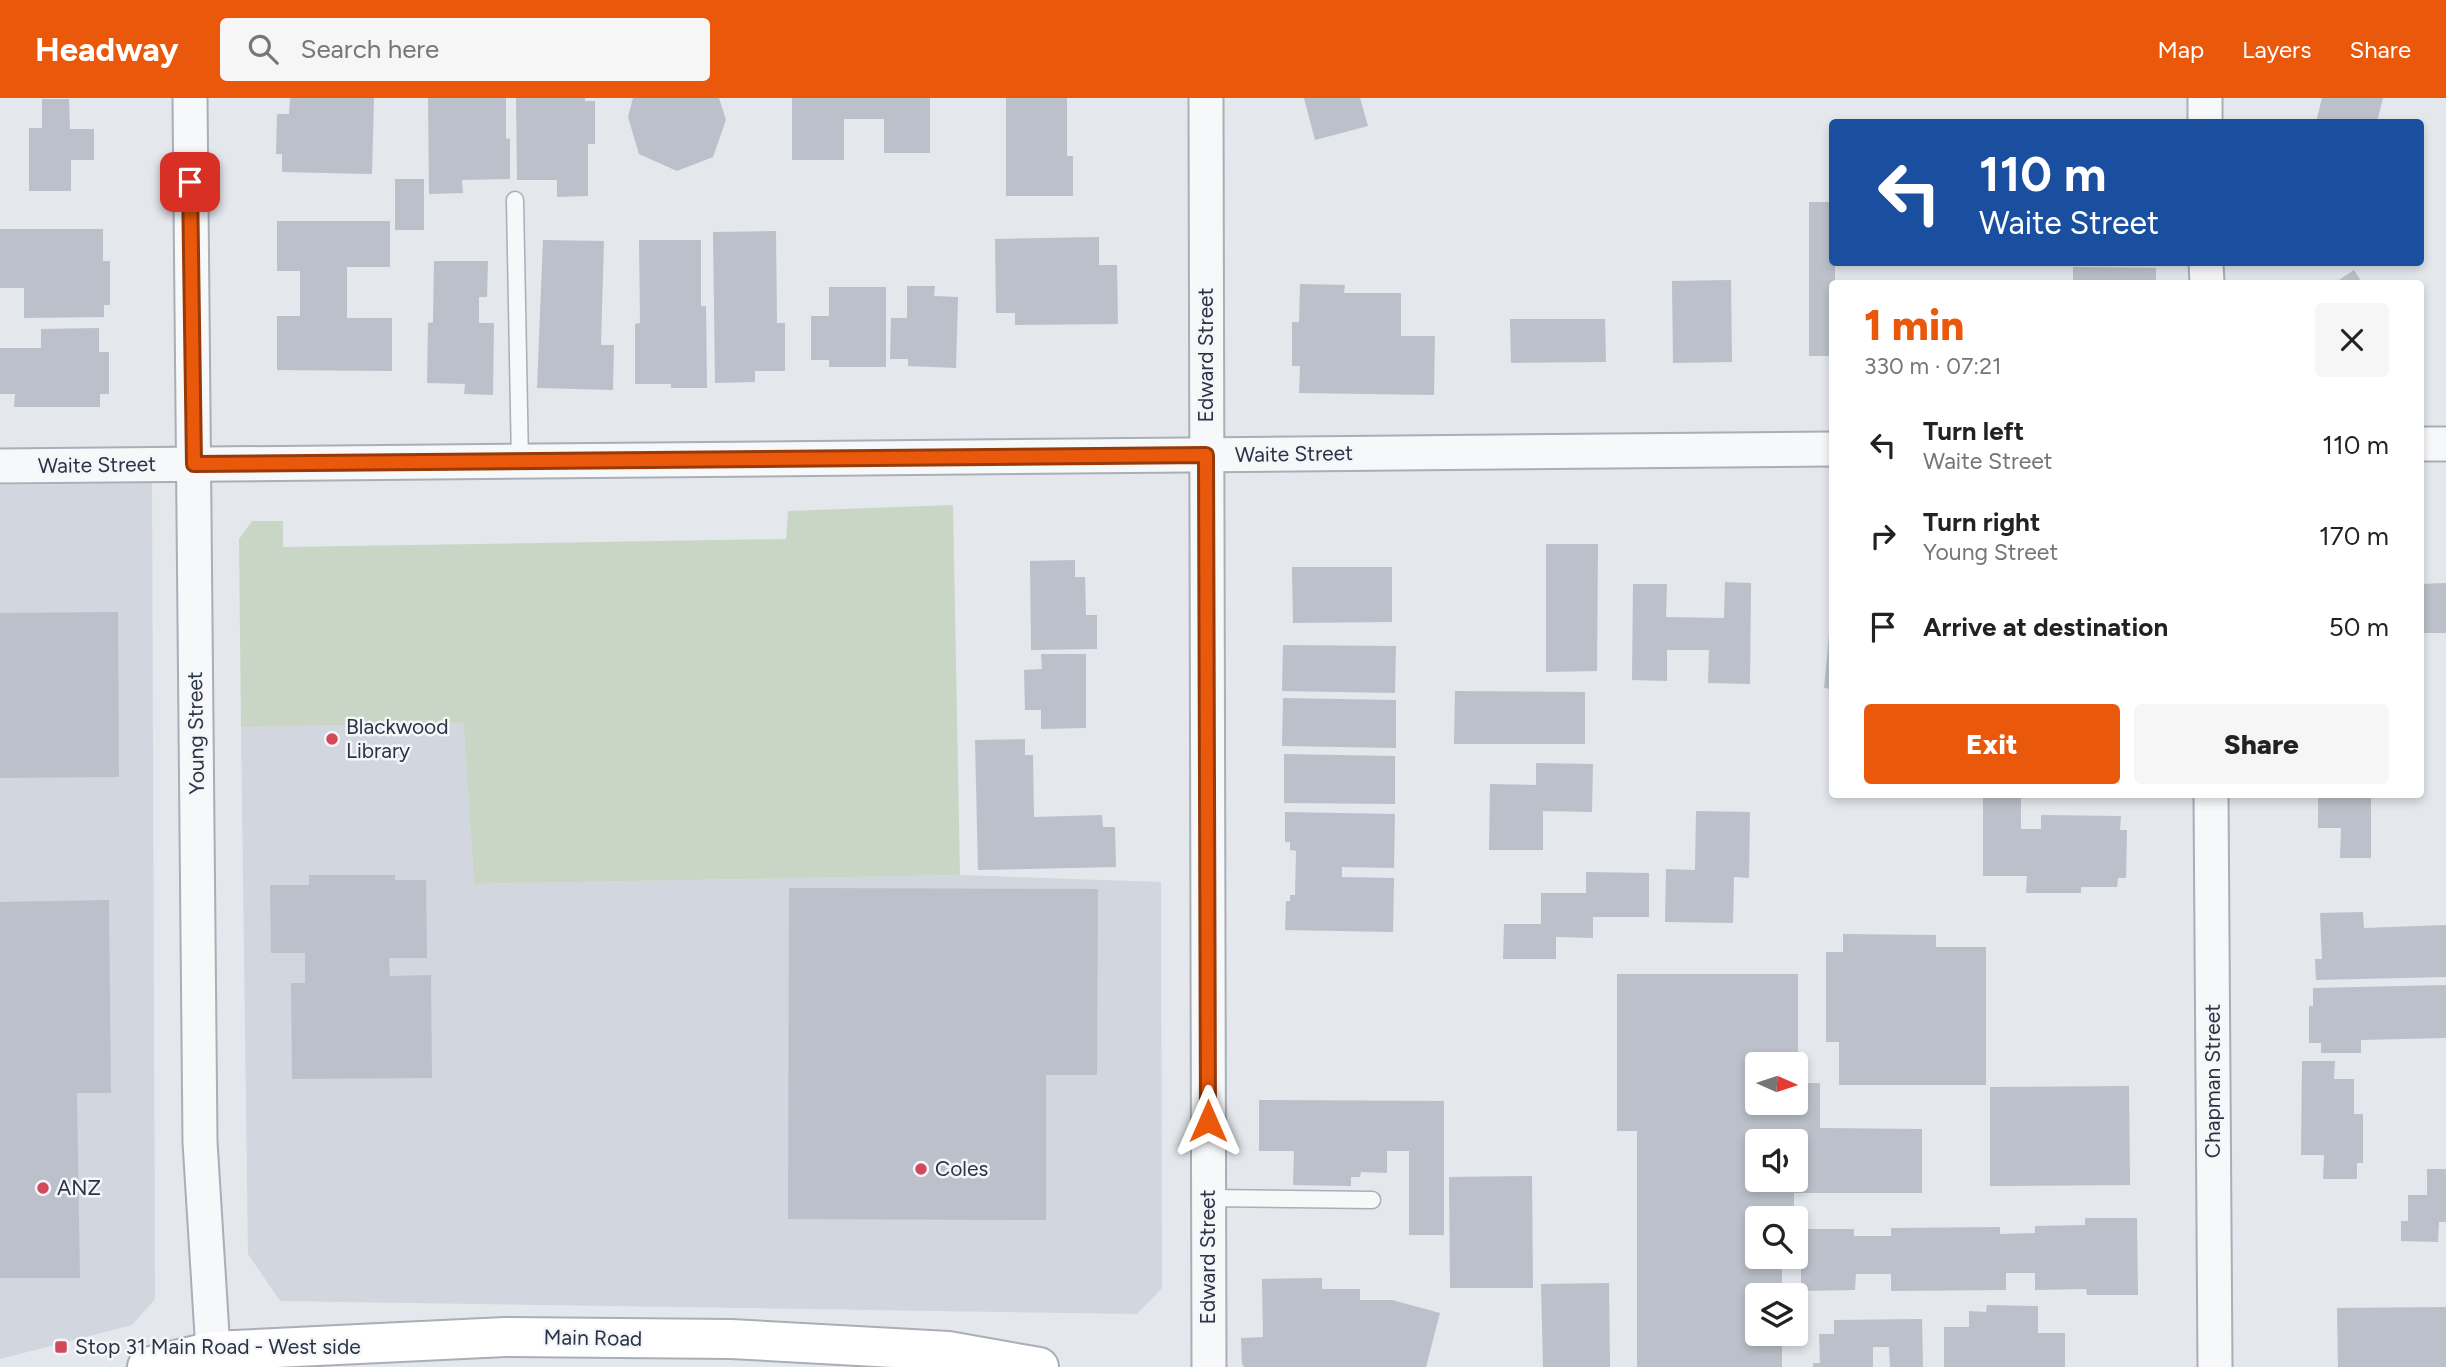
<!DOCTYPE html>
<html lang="en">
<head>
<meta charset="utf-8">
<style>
  body { margin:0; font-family:Figtree,sans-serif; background:#f6f6f6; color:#222; height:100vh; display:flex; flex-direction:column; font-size:26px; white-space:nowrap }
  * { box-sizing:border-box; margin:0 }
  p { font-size:23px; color:#767676 }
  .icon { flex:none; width:38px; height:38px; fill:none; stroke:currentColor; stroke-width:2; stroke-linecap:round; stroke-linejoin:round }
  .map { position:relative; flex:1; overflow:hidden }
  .details { position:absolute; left:1829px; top:182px; width:595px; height:518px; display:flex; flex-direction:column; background:#fff; border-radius:7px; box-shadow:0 4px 10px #0003 }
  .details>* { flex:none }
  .top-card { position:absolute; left:1829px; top:21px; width:595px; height:147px; border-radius:7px; box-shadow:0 4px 10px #0003; background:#1a4fa0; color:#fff; overflow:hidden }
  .needle { width:46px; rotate:93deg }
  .fabs { position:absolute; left:1745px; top:954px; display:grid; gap:14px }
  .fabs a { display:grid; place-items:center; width:63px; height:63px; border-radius:7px; background:#fff; box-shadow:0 4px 10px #0003; font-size:35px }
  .pin { position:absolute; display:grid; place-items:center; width:60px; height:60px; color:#fff; margin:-30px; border-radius:14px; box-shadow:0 4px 10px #0006 }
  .me { position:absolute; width:77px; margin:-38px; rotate:0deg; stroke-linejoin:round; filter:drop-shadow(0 0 5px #0008) }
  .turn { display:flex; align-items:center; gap:24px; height:147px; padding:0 35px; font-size:32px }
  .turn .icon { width:91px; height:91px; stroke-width:2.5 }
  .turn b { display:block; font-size:49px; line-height:60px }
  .round { display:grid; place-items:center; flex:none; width:74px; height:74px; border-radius:7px; background:#f6f6f6 }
  .head { display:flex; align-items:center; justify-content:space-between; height:119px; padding:0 35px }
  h1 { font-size:42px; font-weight:800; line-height:52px; color:#ea580c }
  .cta { display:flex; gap:14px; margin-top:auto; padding:14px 35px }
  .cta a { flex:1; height:80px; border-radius:7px; background:#ea580c; color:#fff; font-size:28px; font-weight:800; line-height:80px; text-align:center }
  .cta a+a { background:#f6f6f6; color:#222 }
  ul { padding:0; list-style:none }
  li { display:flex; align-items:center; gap:21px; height:91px; padding:0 35px }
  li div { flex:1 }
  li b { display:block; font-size:26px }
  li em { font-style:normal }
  header { display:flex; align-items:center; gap:42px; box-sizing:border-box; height:98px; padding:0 35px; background:#ea580c; color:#fff }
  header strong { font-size:33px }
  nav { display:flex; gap:38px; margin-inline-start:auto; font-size:24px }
  .search { width:490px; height:63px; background:#f6f6f6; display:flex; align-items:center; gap:18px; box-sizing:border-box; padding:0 24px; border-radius:7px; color:#767676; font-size:26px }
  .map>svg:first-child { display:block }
  .built { fill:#d2d6de }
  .green { fill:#c9d6c5 }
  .building { fill:#bbc0ca; fill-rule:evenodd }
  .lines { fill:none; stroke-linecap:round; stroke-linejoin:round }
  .lane-casing { stroke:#a9aeb7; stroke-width:19 }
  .street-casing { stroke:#a9aeb7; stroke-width:37 }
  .secondary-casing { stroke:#a9aeb7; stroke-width:42 }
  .lane { stroke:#f7f8fa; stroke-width:16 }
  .street { stroke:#f7f8fa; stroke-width:33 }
  .secondary { stroke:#fff; stroke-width:38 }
  .route-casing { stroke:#983908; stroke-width:18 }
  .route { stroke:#ea580c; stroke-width:12 }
  .poi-dot { fill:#d1495b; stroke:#f4f6f9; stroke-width:2.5 }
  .labels { text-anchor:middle; stroke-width:5; stroke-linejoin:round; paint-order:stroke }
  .street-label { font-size:21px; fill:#2b3445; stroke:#f4f6f9 }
  .poi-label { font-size:21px; fill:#2b3445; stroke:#f4f6f9; text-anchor:start }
</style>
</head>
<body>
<header>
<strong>Headway</strong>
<div class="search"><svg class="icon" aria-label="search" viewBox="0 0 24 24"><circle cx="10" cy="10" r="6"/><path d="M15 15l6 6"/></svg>Search here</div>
<nav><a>Map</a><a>Layers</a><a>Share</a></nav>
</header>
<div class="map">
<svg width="2446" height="1269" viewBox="0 0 2446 1269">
  <rect width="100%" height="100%" fill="#e4e7ec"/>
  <g class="built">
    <path d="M 152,385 L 155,1201 L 132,1227 L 0,1261 L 0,387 Z"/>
    <path d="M 465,625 L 474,786 L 960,777 L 1161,784 L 1162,1190 L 1137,1216 L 280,1203 L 248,1156 L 241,629 Z"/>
  </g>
  <path class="green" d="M 953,407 L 960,777 L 474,786 L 464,625 L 241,629 L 239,441 L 252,423 L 283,423 L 283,449 L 786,441 L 788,413 Z"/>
  <g class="building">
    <path d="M 290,0 L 374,0 L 372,76 L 282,74 L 282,56 L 276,56 L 277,16 L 289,16 Z"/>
    <path d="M 428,0 L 506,0 L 506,41 L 510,40 L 510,81 L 462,82 L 463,95 L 429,96 Z"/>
    <path d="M 516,0 L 585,0 L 585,3 L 595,3 L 595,46 L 588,46 L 588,98 L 557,99 L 557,82 L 517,82 Z"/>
    <path d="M 633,0 L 719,0 L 726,22 L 713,59 L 677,73 L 639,56 L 628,19 Z"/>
    <path d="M 792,0 L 930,0 L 930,55 L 884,55 L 884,21 L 844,21 L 844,62 L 792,62 Z"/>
    <path d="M 1006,0 L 1067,0 L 1067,58 L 1073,58 L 1073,98 L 1006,98 Z"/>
    <path d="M 1304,0 L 1360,0 L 1368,28 L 1315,42 Z"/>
    <path d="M 2322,0 L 2383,0 L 2377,24 L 2316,24 Z"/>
    <path d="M 42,1 L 69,1 L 70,31 L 94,31 L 94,62 L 71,62 L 71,93 L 29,93 L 29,30 L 42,30 Z"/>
    <rect x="395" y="81" width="29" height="51"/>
    <path d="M 1809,104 L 1832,104 L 1832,164 L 1835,164 L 1835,186 L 1832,186 L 1832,258 L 1809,258 Z"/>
    <path d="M 277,123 L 390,123 L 390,169 L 347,169 L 347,220 L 392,220 L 392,273 L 277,272 L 277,218 L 300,218 L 300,173 L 277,173 Z"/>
    <path d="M 0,131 L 103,131 L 103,163 L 110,163 L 110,207 L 104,207 L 104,219 L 24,220 L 24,190 L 0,190 Z"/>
    <path d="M 776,133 L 777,225 L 785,225 L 785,273 L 755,273 L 755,284 L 715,285 L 713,134 Z"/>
    <path d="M 1099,139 L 1099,167 L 1117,167 L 1118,226 L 1015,227 L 1015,215 L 996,215 L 995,141 Z"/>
    <path d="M 543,142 L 604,143 L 601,247 L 614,247 L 613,292 L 537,290 Z"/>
    <path d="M 639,142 L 701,142 L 701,208 L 706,208 L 707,290 L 671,290 L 671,286 L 635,286 L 635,226 L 640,225 Z"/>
    <path d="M 434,163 L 488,163 L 487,199 L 479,199 L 479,225 L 494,225 L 493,297 L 464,296 L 465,286 L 427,285 L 428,225 L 433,224 Z"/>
    <path d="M 2073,169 L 2156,170 L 2156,186 L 2073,186 Z"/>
    <path d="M 2354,172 L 2363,186 L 2333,186 Z"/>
    <path d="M 1731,182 L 1732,264 L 1673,265 L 1672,183 Z"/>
    <path d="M 1300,186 L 1345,187 L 1344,195 L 1401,195 L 1401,238 L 1435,238 L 1434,297 L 1299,295 L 1300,268 L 1292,268 L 1292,224 L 1299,224 Z"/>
    <path d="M 907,188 L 935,188 L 934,198 L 958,199 L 956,270 L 908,268 L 908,261 L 890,261 L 891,220 L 907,220 Z"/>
    <path d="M 829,189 L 886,189 L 886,269 L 829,269 L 829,262 L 811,262 L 811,218 L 829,218 Z"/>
    <path d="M 1510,221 L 1605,221 L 1606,264 L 1511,265 Z"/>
    <path d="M 99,230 L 99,254 L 109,254 L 109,296 L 100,296 L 100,309 L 14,309 L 15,296 L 0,296 L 0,250 L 41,250 L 41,231 Z"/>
    <path d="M 1546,446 L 1598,446 L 1597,573 L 1546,574 Z"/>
    <path d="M 1075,462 L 1075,479 L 1085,479 L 1086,517 L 1097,517 L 1097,551 L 1031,552 L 1030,463 Z"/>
    <path d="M 1292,469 L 1392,469 L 1392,524 L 1293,525 Z"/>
    <path d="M 1725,484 L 1751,485 L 1750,586 L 1708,585 L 1709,552 L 1667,552 L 1667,583 L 1632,582 L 1633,486 L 1667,486 L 1666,519 L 1724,520 Z"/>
    <path d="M 2446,485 L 2446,535 L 2420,535 L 2420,486 Z"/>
    <path d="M 118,514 L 119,679 L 0,680 L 0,515 Z"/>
    <path d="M 1829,538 L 1832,538 L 1832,591 L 1824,590 Z"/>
    <path d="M 1283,547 L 1396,548 L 1395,595 L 1282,593 Z"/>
    <path d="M 1041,556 L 1086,556 L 1086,630 L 1041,631 L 1041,612 L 1025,612 L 1024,572 L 1042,571 Z"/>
    <path d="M 1455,593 L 1585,594 L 1585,646 L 1454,646 Z"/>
    <path d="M 1283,600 L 1396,602 L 1396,650 L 1282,648 Z"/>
    <path d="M 1025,641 L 1025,657 L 1033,657 L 1034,719 L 1102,717 L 1103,729 L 1115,729 L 1116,769 L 978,772 L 975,642 Z"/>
    <path d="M 1284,656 L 1395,658 L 1395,706 L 1284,705 Z"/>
    <path d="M 1536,665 L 1593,666 L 1592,714 L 1543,713 L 1543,752 L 1489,752 L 1490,686 L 1536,687 Z"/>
    <path d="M 1983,696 L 2021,696 L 2021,731 L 2041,731 L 2041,717 L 2121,718 L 2120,732 L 2127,732 L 2126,780 L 2118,780 L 2117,789 L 2081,789 L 2081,795 L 2026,795 L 2027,778 L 1983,778 Z"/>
    <path d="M 2318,696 L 2371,696 L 2371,760 L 2340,760 L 2341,730 L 2318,730 Z"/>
    <path d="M 1696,713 L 1750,714 L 1749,780 L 1734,779 L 1733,825 L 1665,824 L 1666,771 L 1695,772 Z"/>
    <path d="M 1285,714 L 1395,716 L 1394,770 L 1342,769 L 1342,779 L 1394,780 L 1393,834 L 1285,832 L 1286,803 L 1290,803 L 1290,797 L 1295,797 L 1296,753 L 1290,752 L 1290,744 L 1285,744 Z"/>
    <path d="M 1586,774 L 1649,775 L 1649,819 L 1593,819 L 1593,840 L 1556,839 L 1556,861 L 1503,861 L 1504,826 L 1541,826 L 1541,795 L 1586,795 Z"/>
    <path d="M 309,777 L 395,777 L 395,782 L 426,782 L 427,860 L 389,860 L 390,878 L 431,877 L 432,980 L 292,981 L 291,885 L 305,885 L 305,855 L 271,855 L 270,787 L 309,787 Z"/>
    <path d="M 789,790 L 1098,791 L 1097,977 L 1046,977 L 1046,1122 L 788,1121 Z"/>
    <path d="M 109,802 L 111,995 L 77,995 L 80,1180 L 0,1180 L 0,804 Z"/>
    <path d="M 2363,814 L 2364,830 L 2446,827 L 2446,879 L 2316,882 L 2315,861 L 2322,861 L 2320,815 Z"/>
    <path d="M 1843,836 L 1936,837 L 1936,849 L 1986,849 L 1986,987 L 1839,987 L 1839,944 L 1826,944 L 1826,854 L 1843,854 Z"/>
    <path d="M 1617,876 L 1798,876 L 1798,985 L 1820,985 L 1820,1030 L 1922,1031 L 1922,1095 L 1794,1095 L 1794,1120 L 1757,1120 L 1757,1158 L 1782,1158 L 1782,1197 L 1757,1197 L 1757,1236 L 1782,1236 L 1782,1269 L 1637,1269 L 1637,1033 L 1617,1033 ZM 1757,966 L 1796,966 L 1796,1004 L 1757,1004 ZM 1757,1043 L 1796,1043 L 1796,1082 L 1757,1082 Z"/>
    <path d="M 2446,887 L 2446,940 L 2361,942 L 2361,955 L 2321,955 L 2321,945 L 2309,945 L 2309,908 L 2313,908 L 2313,890 Z"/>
    <path d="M 2302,963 L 2335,963 L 2334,981 L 2354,981 L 2354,1016 L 2363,1016 L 2363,1065 L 2357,1065 L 2357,1081 L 2323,1081 L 2324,1057 L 2301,1057 Z"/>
    <path d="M 2129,988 L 2130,1087 L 1990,1088 L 1990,989 Z"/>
    <path d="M 1259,1002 L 1444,1003 L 1444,1137 L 1409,1137 L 1409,1053 L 1387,1053 L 1387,1075 L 1361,1074 L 1360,1079 L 1351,1079 L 1351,1088 L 1293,1087 L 1294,1053 L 1259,1053 Z"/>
    <path d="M 2427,1071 L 2446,1071 L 2446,1124 L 2439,1124 L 2438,1144 L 2401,1143 L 2401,1123 L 2408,1123 L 2408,1097 L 2427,1097 Z"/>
    <path d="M 1532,1078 L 1533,1190 L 1450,1190 L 1449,1079 Z"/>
    <path d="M 2085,1120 L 2137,1120 L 2138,1197 L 2087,1197 L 2086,1191 L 2035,1192 L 2035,1175 L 2006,1175 L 2006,1192 L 1891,1193 L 1891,1176 L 1856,1176 L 1855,1192 L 1801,1193 L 1801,1131 L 1854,1131 L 1854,1138 L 1891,1138 L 1891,1130 L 2000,1129 L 2000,1136 L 2035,1135 L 2035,1128 L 2085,1127 Z"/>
    <path d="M 1322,1180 L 1322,1191 L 1360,1191 L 1360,1202 L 1392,1202 L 1440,1215 L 1426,1269 L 1244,1269 L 1242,1266 L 1241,1240 L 1263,1239 L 1262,1181 Z"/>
    <path d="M 1609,1185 L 1610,1269 L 1543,1269 L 1541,1186 Z"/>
    <path d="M 1987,1207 L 2038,1208 L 2038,1235 L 2065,1235 L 2065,1269 L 1944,1269 L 1944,1229 L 1969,1229 L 1969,1213 L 1986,1214 Z"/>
    <path d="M 2446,1209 L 2446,1269 L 2338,1269 L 2337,1210 Z"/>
    <path d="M 1922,1221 L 1923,1269 L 1890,1269 L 1889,1249 L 1873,1249 L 1873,1269 L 1813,1269 L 1813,1265 L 1820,1265 L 1819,1236 L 1834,1236 L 1834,1222 Z"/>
  </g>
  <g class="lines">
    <defs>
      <g id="lane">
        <path d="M 515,102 L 520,364"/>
        <path d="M 1208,1100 L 1372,1102"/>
      </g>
      <g id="street">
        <path d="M 190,0 L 200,1044 L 214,1269"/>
        <path d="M 1206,0 L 1209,1269"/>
        <path d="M 2205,0 L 2205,24"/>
        <path d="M 2206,164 L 2207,186"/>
        <path d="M 2420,346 L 2446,346"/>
        <path d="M 0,368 L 1832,351"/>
        <path d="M 2211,696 L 2215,1269"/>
      </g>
      <path id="secondary" d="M 147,1269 L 213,1253 L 505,1239 L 731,1241 L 948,1253 L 1039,1269"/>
    </defs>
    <use href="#lane" class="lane-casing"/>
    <use href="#street" class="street-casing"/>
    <use href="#secondary" class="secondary-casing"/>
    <use href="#lane" class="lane"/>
    <use href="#street" class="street"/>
    <use href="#secondary" class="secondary"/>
  </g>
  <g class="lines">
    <defs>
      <path id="route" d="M 190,84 L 194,366 L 1206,357 L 1208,1023"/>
    </defs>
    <use href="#route" class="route-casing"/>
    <use href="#route" class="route"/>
  </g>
  <g class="poi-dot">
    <circle cx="332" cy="641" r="7"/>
    <circle cx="921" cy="1071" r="7"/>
    <circle cx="43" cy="1090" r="7"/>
    <rect x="54" y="1242" width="14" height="14" rx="3.5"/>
  </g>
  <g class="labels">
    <g class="street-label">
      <text transform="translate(1206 257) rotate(-90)" y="7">Edward Street</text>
      <text transform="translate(1294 356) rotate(-1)" y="7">Waite Street</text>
      <text transform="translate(97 367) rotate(-1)" y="7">Waite Street</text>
      <text transform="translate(196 635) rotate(-91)" y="7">Young Street</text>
      <text transform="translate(2213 983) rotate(-90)" y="7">Chapman Street</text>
      <text transform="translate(1208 1159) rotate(-90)" y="7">Edward Street</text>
      <text transform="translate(593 1240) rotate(1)" y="7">Main Road</text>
    </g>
    <g class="poi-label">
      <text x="346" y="636">Blackwood<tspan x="346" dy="24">Library</tspan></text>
      <text x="935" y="1078">Coles</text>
      <text x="57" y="1097">ANZ</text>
      <text x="75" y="1256">Stop 31 Main Road - West side</text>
    </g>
  </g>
</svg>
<div class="fabs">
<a><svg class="needle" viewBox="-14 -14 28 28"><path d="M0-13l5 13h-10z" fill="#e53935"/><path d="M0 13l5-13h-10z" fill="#767676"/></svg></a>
<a><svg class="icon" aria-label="sound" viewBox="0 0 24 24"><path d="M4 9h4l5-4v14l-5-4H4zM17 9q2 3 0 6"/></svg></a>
<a><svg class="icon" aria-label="search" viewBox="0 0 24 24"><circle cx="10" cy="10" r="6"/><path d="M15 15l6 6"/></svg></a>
<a><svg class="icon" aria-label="layers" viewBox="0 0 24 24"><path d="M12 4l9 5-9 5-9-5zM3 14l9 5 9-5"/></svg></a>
</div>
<div class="pin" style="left:190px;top:84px;background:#d93025"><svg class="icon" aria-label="arrive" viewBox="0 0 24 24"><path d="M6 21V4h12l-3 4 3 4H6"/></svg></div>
<svg class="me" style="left:1208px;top:1023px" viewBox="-20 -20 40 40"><path d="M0-17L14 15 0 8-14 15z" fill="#ea580c" stroke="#fff" stroke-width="4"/></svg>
<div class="top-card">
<div class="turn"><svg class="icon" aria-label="left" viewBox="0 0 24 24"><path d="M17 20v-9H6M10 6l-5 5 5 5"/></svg><div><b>110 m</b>Waite Street</div></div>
</div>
<section class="details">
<div class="head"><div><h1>1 min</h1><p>330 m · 07:21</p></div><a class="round"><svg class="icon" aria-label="close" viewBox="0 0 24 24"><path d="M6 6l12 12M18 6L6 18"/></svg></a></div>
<ul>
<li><svg class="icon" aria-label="left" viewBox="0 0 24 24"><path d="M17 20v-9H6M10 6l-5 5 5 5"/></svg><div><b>Turn left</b><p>Waite Street</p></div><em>110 m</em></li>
<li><svg class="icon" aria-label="right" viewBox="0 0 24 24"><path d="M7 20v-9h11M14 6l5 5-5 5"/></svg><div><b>Turn right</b><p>Young Street</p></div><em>170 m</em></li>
<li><svg class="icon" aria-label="arrive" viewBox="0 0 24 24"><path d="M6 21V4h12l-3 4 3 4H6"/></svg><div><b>Arrive at destination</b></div><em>50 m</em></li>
</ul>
<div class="cta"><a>Exit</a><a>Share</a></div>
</section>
</div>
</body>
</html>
